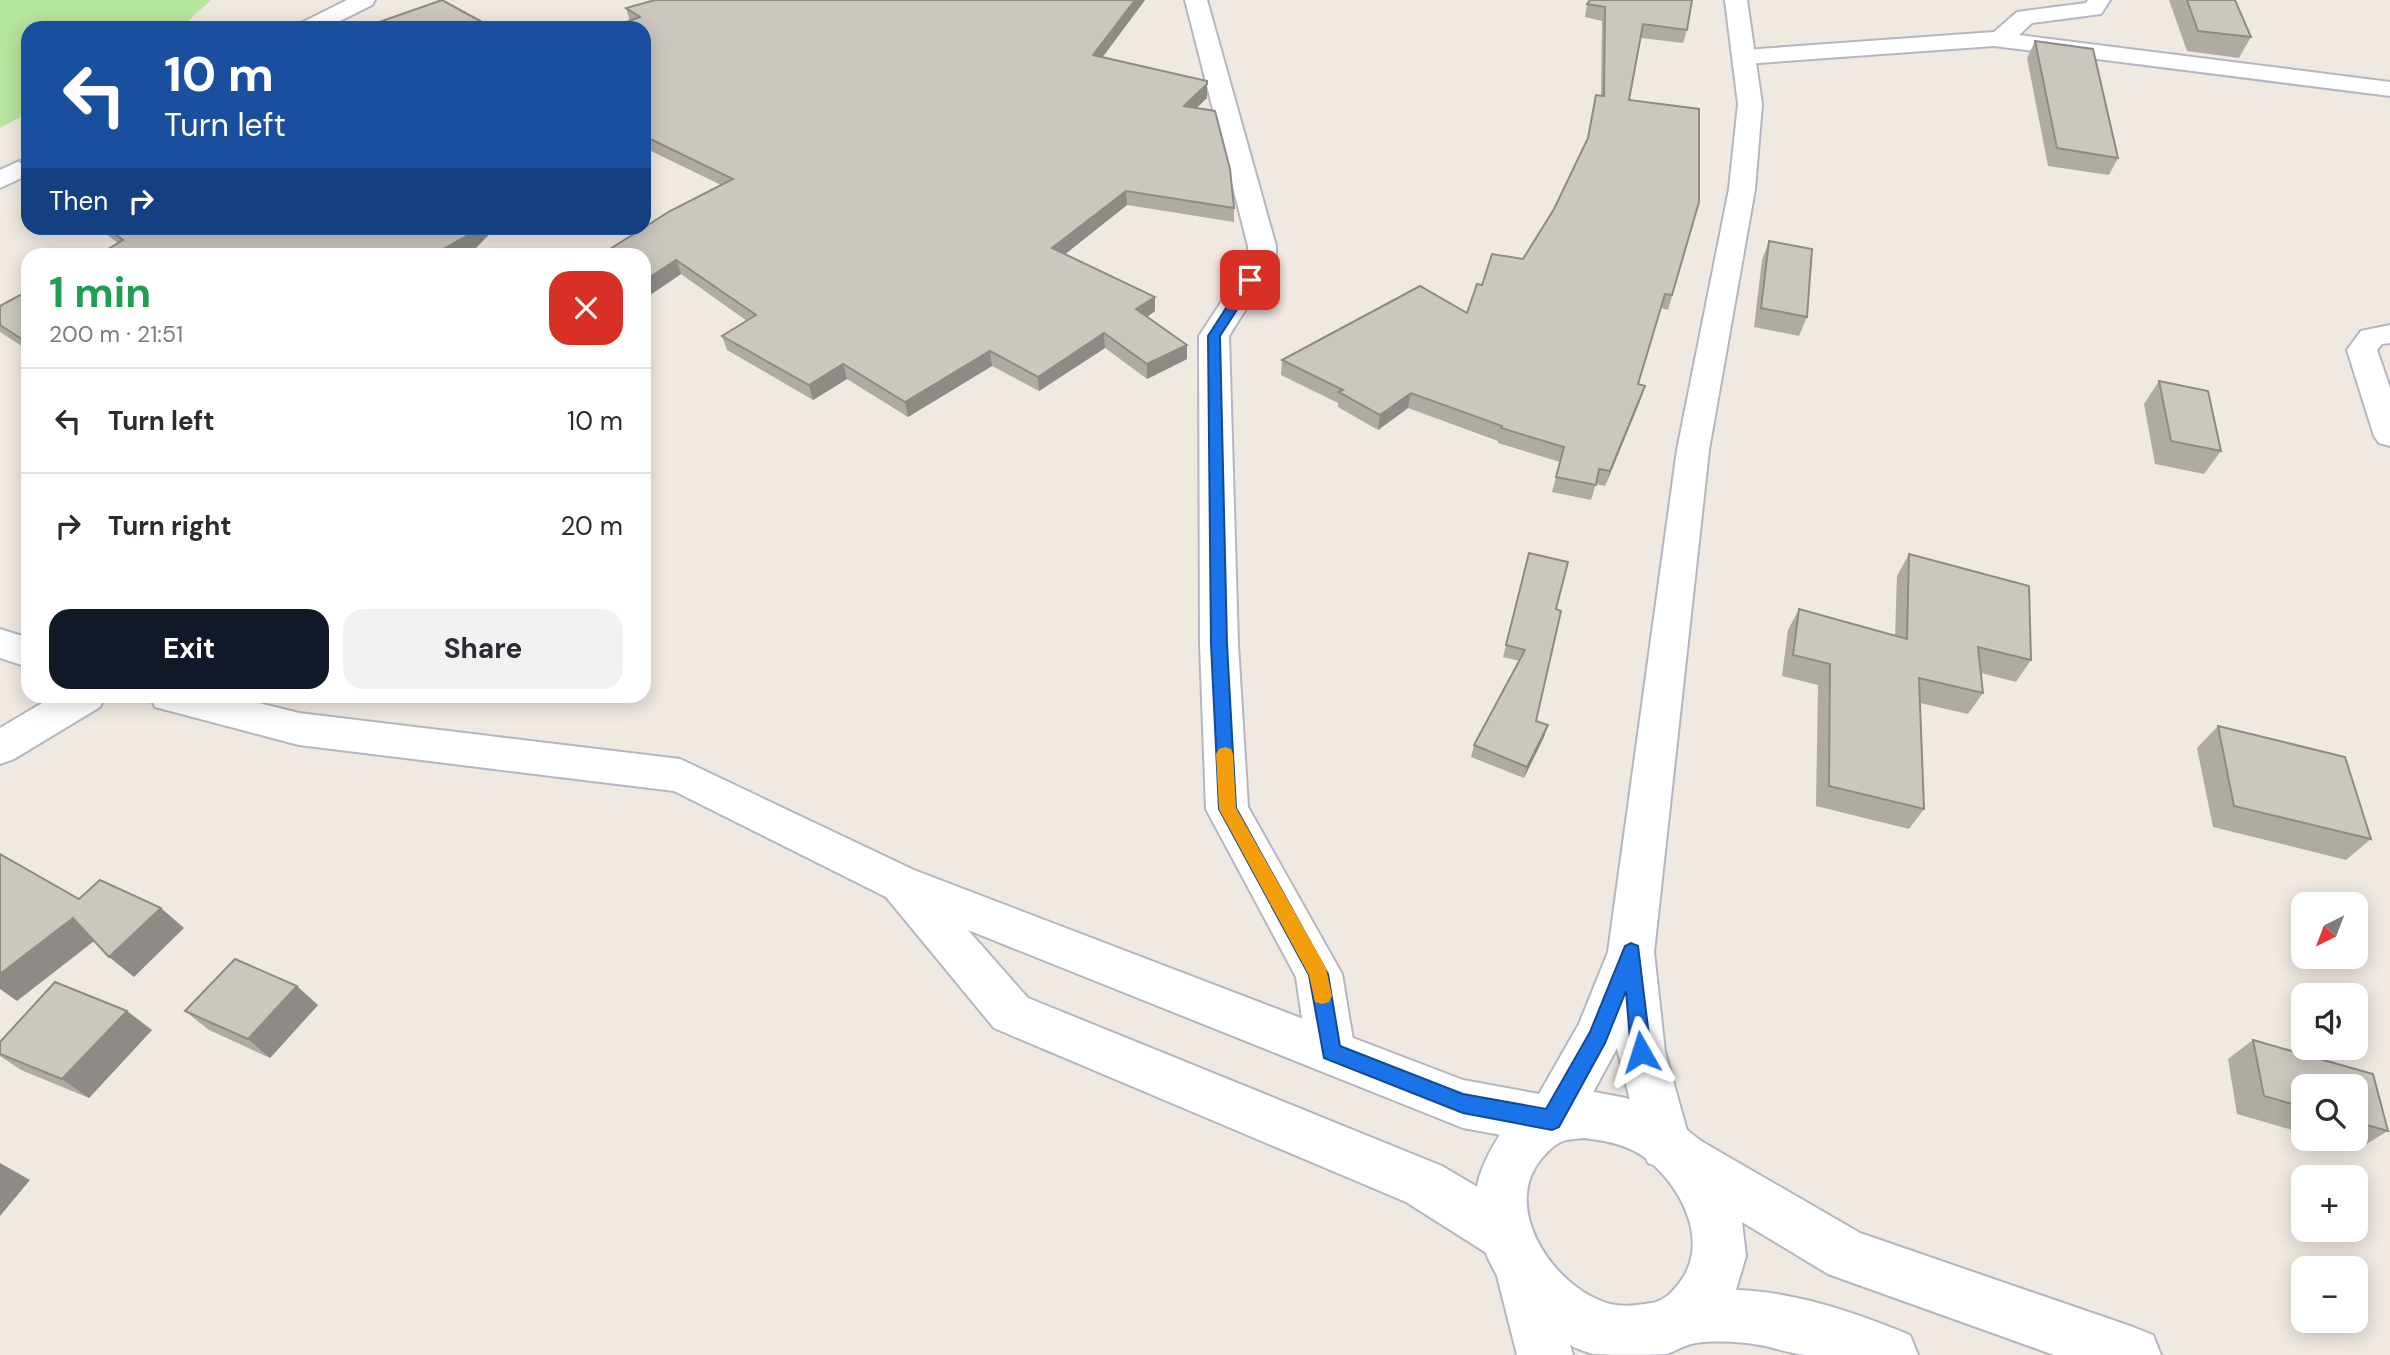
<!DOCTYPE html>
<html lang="en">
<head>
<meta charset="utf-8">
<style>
  body { margin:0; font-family:"DM Sans",sans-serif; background:#f2f2f3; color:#2b2b33; height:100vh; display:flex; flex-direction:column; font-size:26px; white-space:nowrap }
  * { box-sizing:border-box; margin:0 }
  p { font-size:23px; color:#7c7c81 }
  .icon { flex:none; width:38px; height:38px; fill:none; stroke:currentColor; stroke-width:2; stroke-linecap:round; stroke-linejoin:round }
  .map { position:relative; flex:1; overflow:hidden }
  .drawer { position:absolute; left:21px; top:248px; width:630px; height:455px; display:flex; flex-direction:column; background:#fff; border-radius:21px; box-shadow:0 4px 18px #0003 }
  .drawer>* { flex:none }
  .banner { position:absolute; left:21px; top:21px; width:630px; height:214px; border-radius:21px; box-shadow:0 4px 18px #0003; background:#1a4fa0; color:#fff; overflow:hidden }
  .needle { width:46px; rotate:222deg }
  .buttons { position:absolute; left:2291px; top:892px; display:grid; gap:14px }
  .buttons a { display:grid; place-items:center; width:77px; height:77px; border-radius:14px; background:#fff; box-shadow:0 4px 18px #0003; font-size:35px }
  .pin { position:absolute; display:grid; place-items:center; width:60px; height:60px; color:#fff; margin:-30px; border-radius:14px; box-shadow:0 4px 10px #0006 }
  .me { position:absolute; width:77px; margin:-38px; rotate:354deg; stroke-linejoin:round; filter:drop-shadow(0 0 5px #0008) }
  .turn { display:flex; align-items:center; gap:24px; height:147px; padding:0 28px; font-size:32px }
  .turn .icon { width:91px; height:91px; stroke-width:2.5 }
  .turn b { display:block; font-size:49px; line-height:60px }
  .then { display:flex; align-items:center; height:66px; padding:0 28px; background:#0003; gap:14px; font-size:26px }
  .round { display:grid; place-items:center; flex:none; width:74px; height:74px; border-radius:21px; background:#f2f2f3 }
  .headline { display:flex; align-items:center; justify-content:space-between; height:119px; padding:0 28px }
  h1 { font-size:42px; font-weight:700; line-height:52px; color:#1e9e55 }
  .primary-button { display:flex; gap:14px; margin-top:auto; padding:14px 28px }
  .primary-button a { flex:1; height:80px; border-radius:21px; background:#111827; color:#fff; font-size:28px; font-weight:700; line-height:80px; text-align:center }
  .primary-button a+a { background:#f2f2f3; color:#2b2b33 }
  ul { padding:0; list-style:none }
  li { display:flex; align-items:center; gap:21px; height:105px; padding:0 28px; border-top:2px solid #e1e1e2 }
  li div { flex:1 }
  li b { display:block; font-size:26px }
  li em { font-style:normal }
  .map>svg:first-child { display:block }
  .green { fill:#b6e59e }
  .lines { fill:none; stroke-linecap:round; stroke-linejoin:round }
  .minor-casing { stroke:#b4b7c1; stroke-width:4 }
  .tertiary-casing { stroke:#b4b7c1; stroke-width:4 }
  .secondary-casing { stroke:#b4b7c1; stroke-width:4 }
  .minor { fill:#fff; fill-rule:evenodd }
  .tertiary { fill:#fff; fill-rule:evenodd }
  .secondary { fill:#fff; fill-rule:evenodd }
  .wall { fill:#afaba4 }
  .shaded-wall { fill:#8e8b86 }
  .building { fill:#cbc7bf; stroke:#8e8b86; stroke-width:2 }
  .route { fill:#1a73e8; stroke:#114b97; stroke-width:2 }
  .slow { fill:#f59e0b }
</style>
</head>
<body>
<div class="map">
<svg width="2390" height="1355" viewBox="0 0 2390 1355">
  <rect width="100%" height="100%" fill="#efe9e1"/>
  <path class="green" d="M 0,0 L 211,0 L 180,28 L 28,28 L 28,113 L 0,128 Z"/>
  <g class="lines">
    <defs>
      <g id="minor">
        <path d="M 347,0 L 375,0 L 372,5 L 326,28 L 298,28 L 301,23 Z"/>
        <path d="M 1185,0 L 1207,0 L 1276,246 L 1276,261 L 1229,336 L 1238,644 L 1248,807 L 1342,974 L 1355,1052 L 1348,1068 L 1331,1075 L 1314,1068 L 1307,1052 L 1296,977 L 1206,809 L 1200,644 L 1199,336 L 1248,261 L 1248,246 Z"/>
        <path d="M 2088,0 L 2110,0 L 2101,14 L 2032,23 L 2019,35 L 2390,82 L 2390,96 L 1994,46 L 1745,64 L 1737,62 L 1734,57 L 1737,52 L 1745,50 L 1994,32 L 2017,12 L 2086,3 Z"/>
        <path d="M 28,157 L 28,175 L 0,188 L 0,170 Z"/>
        <path d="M 2390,325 L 2390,343 L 2382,344 L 2377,350 L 2390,388 L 2390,446 L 2379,443 L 2374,436 L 2347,350 L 2361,331 Z"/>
        <path d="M 54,696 L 105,696 L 100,707 L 14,759 L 0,764 L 0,728 Z"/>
      </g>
      <g id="tertiary">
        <path d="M 1725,0 L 1747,0 L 1762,104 L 1755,189 L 1709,450 L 1654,952 L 1665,1052 L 1691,1145 L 1684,1163 L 1666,1170 L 1648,1163 L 1641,1145 L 1617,1048 L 1569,1137 L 1551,1144 L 1463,1128 L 968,930 L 1028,998 L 1442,1166 L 1523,1214 L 1530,1233 L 1525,1246 L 1542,1253 L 1573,1355 L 1517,1355 L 1496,1272 L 1502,1258 L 1485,1252 L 1406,1202 L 994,1028 L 886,897 L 674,791 L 299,745 L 155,707 L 150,696 L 231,696 L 299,713 L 680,759 L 914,870 L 1463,1080 L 1539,1094 L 1579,1024 L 1608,952 L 1677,450 L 1729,189 L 1738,104 Z"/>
        <path d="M 0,629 L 28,638 L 28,667 L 0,658 Z"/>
      </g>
      <path id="secondary" d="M 1584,1090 L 1626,1098 L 1668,1115 L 1701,1141 L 1860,1233 L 2133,1327 L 2153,1335 L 2161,1355 L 2054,1355 L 1828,1274 L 1742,1222 L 1746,1256 L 1736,1290 C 1796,1292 1854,1312 1910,1335 L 1918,1355 C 1881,1355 1843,1355 1806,1355 C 1793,1354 1779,1349 1765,1346 C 1745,1342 1717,1340 1696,1343 C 1686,1344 1676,1351 1667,1354 C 1653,1355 1606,1355 1593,1354 C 1524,1335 1453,1241 1482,1169 C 1505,1115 1527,1099 1584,1090 ZM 1584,1138 C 1608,1141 1630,1145 1648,1160 C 1682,1188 1710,1242 1680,1282 C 1672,1292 1665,1301 1651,1303 C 1633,1306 1616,1308 1599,1300 C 1550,1280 1501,1206 1542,1158 C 1548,1151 1555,1144 1563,1141 C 1569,1139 1577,1139 1584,1138 Z"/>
    </defs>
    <use href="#minor" class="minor-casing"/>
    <use href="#tertiary" class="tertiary-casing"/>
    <use href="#secondary" class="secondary-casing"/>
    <use href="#minor" class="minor"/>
    <use href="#tertiary" class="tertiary"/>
    <use href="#secondary" class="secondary"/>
  </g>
  <g class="wall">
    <path d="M 1145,0 L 1103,57 L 1207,84 L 1207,98 L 1196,108 L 1234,208 L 1234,222 L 1127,205 L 1065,254 L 1155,297 L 1155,311 L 1147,317 L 1187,359 L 1147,379 L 1105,348 L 1039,391 L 992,366 L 908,417 L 847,379 L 813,400 L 727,350 L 722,336 L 747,321 L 681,274 L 644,299 L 721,185 L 649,150 L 644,152 L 630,21 L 626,8 Z"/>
    <path d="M 1590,0 L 1687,30 L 1683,43 L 1641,38 L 1629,100 L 1699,202 L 1668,310 L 1661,308 L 1638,384 L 1640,401 L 1605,486 L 1596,484 L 1591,500 L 1552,492 L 1560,462 L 1498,443 L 1498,441 L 1408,408 L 1378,430 L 1338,407 L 1338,403 L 1281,375 L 1282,360 L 1467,313 L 1482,285 L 1523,259 L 1554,209 L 1587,139 L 1601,96 L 1602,21 L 1585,17 L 1587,4 Z"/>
    <path d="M 2169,0 L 2235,0 L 2251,37 L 2239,58 L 2187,51 Z"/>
    <path d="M 2035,41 L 2118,158 L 2109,175 L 2048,166 L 2027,58 Z"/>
    <path d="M 98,228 L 495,228 L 475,249 L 118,243 Z"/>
    <path d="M 1769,241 L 1807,317 L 1799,336 L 1754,327 L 1762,260 Z"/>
    <path d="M 28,295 L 28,350 L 0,332 L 0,306 Z"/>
    <path d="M 2159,381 L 2221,451 L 2204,474 L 2155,464 L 2144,404 Z"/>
    <path d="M 1529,553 L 1556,609 L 1536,721 L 1548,725 L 1544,737 L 1524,778 L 1471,757 L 1474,745 L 1520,661 L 1503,657 Z"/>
    <path d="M 1909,554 L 2031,660 L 2016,682 L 1981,673 L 1983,693 L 1968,714 L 1920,703 L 1924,809 L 1909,829 L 1816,806 L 1818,685 L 1782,676 L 1788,630 L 1799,609 L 1895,636 L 1897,576 Z"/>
    <path d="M 2218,726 L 2371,839 L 2346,860 L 2213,827 L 2197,748 Z"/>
    <path d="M 318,1005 L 270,1058 L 209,1030 L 185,1011 Z"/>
    <path d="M 152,1030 L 89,1098 L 21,1070 L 0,1056 L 0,1042 Z"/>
    <path d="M 2253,1040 L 2373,1074 L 2388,1131 L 2358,1149 L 2325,1139 L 2356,1139 L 2356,1087 L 2303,1087 L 2303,1133 L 2237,1114 L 2228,1059 Z"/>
  </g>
  <g class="shaded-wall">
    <path d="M 1135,0 L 1145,0 L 1094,68 L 1093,55 Z"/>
    <path d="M 1207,84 L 1207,98 L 1184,120 L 1184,106 Z"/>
    <path d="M 644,136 L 649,150 L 644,152 Z"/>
    <path d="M 1126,191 L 1127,205 L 1054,263 L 1052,248 Z"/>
    <path d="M 475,228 L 495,228 L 475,249 L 464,256 L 431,256 Z"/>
    <path d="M 676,260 L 681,274 L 644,299 L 644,281 Z"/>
    <path d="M 1155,297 L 1155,311 L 1137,324 L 1136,309 Z"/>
    <path d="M 1104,333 L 1105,348 L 1039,391 L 1038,377 Z"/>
    <path d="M 1187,345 L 1187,359 L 1147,379 L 1147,364 Z"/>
    <path d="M 990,351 L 992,366 L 908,417 L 905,402 Z"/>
    <path d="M 843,364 L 847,379 L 813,400 L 809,385 Z"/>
    <path d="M 1645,386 L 1640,401 L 1605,486 L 1610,471 Z"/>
    <path d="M 1411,393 L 1408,408 L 1378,430 L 1380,415 Z"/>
    <path d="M 1548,725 L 1544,737 L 1524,778 L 1527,767 Z"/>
    <path d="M 161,908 L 184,928 L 134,977 L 109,957 Z"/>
    <path d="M 73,918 L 98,938 L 17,1001 L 0,989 L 0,974 Z"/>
    <path d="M 297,986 L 318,1005 L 270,1058 L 248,1039 Z"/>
    <path d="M 127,1011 L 152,1030 L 89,1098 L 62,1079 Z"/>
    <path d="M 0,1163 L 30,1180 L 0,1216 Z"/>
  </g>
  <g class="building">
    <path d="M 442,0 L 493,28 L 365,27 Z"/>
    <path d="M 655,0 L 1135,0 L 1093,55 L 1207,81 L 1207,84 L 1184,106 L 1215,111 L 1230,169 L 1234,208 L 1126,191 L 1052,248 L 1155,297 L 1136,309 L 1187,345 L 1147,364 L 1104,333 L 1038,377 L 990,351 L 905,402 L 843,364 L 809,385 L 722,336 L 756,315 L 676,260 L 644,281 L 644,256 L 599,256 L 670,211 L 733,179 L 644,136 L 644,28 L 610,28 L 640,17 L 626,8 Z"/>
    <path d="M 1590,0 L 1692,0 L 1687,30 L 1643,24 L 1629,100 L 1699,109 L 1699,202 L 1672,295 L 1665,294 L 1638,384 L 1645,386 L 1610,471 L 1599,469 L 1596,485 L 1556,477 L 1564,447 L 1501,428 L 1502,426 L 1411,393 L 1380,415 L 1339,392 L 1343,390 L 1282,360 L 1420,286 L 1467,313 L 1477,284 L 1482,285 L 1492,254 L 1523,259 L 1554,209 L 1588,138 L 1596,95 L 1604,96 L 1605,7 L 1587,4 Z"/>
    <path d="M 2187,0 L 2235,0 L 2251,37 L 2198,31 Z"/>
    <path d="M 2035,41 L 2093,49 L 2118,158 L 2057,148 Z"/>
    <path d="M 28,159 L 28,167 L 21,162 Z"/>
    <path d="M 107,228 L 475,228 L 468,235 L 431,256 L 97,256 L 123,240 Z"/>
    <path d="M 1769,241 L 1812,249 L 1807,317 L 1761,308 Z"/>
    <path d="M 22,294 L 27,296 L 28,295 L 28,343 L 0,325 L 0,306 Z"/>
    <path d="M 2159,381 L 2208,391 L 2221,451 L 2171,441 Z"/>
    <path d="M 1529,553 L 1568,562 L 1556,609 L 1561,611 L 1536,721 L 1548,725 L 1527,767 L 1474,745 L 1525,650 L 1506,645 Z"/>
    <path d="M 1909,554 L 2029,586 L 2031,660 L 1978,647 L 1983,693 L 1919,678 L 1924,809 L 1829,786 L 1830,664 L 1793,655 L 1799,609 L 1907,639 Z"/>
    <path d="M 2218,726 L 2345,757 L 2371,839 L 2234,806 Z"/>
    <path d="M 0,854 L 79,899 L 100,880 L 161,908 L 109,957 L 73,918 L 0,974 Z"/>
    <path d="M 235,959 L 297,986 L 248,1039 L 185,1011 Z"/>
    <path d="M 55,982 L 127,1011 L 62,1079 L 0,1054 L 0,1042 Z"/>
    <path d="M 2253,1040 L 2373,1074 L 2388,1131 L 2356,1122 L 2356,1087 L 2303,1087 L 2303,1107 L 2264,1096 Z"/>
  </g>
  <path class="route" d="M 1246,277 L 1256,280 L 1220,336 L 1227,644 L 1236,808 L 1328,974 L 1340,1046 L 1463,1094 L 1546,1109 L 1590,1032 L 1625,946 L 1631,943 L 1638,946 L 1651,1052 L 1648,1059 L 1641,1061 L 1634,1059 L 1631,1052 L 1626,991 L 1605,1043 L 1559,1127 L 1552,1130 L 1463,1113 L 1324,1058 L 1309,975 L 1219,809 L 1211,644 L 1208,336 Z"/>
  <path class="slow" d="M 1225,747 L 1231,749 L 1233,754 L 1236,808 L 1326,968 L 1332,996 L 1329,1002 L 1322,1004 L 1315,1002 L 1309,975 L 1219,809 L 1216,754 L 1219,749 Z"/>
</svg>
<div class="buttons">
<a><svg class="needle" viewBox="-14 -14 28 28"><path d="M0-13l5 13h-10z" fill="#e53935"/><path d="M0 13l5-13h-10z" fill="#7c7c81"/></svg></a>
<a><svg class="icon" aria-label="sound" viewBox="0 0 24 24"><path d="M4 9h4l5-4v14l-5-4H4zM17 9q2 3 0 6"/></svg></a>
<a><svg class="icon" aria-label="search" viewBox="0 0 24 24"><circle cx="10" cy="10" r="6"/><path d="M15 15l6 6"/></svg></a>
<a>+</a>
<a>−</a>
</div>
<div class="pin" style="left:1250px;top:280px;background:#d93025"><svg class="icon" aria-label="arrive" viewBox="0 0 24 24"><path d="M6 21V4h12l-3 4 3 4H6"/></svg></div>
<svg class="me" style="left:1641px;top:1052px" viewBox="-20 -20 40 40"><path d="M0-17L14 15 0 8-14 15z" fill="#1a73e8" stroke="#fff" stroke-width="4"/></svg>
<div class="banner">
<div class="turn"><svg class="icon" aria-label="left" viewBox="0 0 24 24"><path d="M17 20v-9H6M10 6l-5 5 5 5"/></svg><div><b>10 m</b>Turn left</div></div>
<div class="then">Then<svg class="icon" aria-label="right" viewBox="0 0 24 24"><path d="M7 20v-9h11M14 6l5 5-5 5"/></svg></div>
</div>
<section class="drawer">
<div class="headline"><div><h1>1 min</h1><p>200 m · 21:51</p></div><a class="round" style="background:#d93025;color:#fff"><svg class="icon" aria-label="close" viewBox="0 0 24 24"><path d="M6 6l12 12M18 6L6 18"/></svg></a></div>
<ul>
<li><svg class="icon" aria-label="left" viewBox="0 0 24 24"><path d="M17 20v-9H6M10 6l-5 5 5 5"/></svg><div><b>Turn left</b></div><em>10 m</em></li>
<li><svg class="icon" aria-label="right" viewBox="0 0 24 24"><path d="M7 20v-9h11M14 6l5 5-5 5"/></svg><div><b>Turn right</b></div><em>20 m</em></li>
</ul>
<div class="primary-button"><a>Exit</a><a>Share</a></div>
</section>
</div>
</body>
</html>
